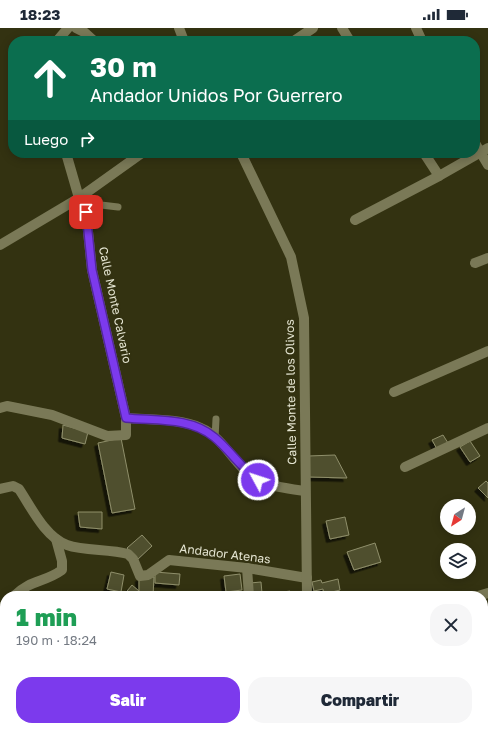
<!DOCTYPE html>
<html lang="es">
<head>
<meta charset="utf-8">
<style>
  body { margin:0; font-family:"Golos Text",sans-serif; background:#f6f6f7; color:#1f2937; height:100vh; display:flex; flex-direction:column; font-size:15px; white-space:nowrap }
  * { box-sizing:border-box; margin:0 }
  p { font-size:13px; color:#747a83 }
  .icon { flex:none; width:22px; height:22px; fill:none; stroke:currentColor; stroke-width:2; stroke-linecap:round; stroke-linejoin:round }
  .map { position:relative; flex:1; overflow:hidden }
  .sheet { position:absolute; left:0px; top:563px; width:488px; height:140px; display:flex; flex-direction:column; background:#fff; border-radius:16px 16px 0 0; box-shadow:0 2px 10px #0003 }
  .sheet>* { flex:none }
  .top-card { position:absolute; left:8px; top:8px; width:472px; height:122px; border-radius:16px; box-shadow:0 2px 10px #0003; background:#0b6e4f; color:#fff; overflow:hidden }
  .needle { width:26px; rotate:216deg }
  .buttons { position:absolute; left:440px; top:471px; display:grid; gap:8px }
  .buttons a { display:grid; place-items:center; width:36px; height:36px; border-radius:50%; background:#fff; box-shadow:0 2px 10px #0003; font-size:20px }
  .pin { position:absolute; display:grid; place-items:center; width:34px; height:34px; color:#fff; margin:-17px; border-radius:8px; box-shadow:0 2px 6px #0006 }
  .me { position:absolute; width:44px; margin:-22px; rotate:310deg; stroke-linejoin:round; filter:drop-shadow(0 0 3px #0008) }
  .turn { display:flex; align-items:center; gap:14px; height:84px; padding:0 16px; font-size:18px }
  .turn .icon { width:52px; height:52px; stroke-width:2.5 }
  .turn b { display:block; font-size:28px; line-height:34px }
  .then { display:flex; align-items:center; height:38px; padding:0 16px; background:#0003; gap:8px; font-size:15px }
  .round { display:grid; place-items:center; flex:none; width:42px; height:42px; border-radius:16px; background:#f6f6f7 }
  .overview { display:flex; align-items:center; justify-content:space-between; height:68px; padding:0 16px }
  h1 { font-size:24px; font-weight:800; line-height:30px; color:#1e9e55 }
  .cta { display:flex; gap:8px; margin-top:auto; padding:8px 16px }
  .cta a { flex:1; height:46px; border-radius:16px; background:#7c3aed; color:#fff; font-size:16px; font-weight:800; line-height:46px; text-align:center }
  .cta a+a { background:#f6f6f7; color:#1f2937 }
  .status { display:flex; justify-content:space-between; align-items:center; height:28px; padding:0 20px; background:#fff; direction:ltr }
  .status svg { height:11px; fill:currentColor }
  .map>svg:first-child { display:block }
  .building { fill:#504f2e; stroke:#8f8f6b; filter:url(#shadow) }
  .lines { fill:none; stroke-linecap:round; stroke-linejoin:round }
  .lane { stroke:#7a7957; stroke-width:7 }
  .street { stroke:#7a7957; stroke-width:10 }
  .secondary { stroke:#7a7957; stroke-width:10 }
  .route-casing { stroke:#51269a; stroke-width:10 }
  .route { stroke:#7c3aed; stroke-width:7 }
  .labels { text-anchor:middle; stroke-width:4; stroke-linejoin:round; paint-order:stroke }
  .street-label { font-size:12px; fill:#e5e5d2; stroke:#333211 }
</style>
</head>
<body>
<div class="status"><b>18:23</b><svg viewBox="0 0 49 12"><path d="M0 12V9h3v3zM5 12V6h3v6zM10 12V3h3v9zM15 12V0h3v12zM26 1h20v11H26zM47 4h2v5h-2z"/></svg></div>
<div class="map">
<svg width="488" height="703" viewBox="0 0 488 703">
  <defs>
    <filter id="shadow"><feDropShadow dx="-3.5" dy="3.5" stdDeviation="0" flood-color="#0009"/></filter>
  </defs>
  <rect width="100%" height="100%" fill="#333211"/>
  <g class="building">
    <path d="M 63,397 L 88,404 L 85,416 L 62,410 Z"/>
    <path d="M 443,407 L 448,415 L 437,421 L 432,412 Z"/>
    <path d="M 121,410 L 135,481 L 112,485 L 98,415 Z"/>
    <path d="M 470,413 L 480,428 L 470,434 L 460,419 Z"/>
    <path d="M 335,427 L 347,450 L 309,449 L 308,428 Z"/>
    <path d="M 486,453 L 488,455 L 488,470 L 478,460 Z"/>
    <path d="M 78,484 L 102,484 L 102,501 L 80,499 Z"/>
    <path d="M 345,489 L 349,507 L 330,511 L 326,493 Z"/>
    <path d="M 142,507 L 152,518 L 137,532 L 127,520 Z"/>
    <path d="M 375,515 L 381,534 L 354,542 L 347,524 Z"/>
    <path d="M 111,544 L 124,547 L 121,564 L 107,561 Z"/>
    <path d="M 155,544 L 180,546 L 179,557 L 155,555 Z"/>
    <path d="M 240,546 L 242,562 L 226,564 L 224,548 Z"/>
    <path d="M 154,549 L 153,568 L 123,568 L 132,557 L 139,563 L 139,550 Z"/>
    <path d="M 338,551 L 340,562 L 324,566 L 323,561 L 314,563 L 312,554 L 321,552 L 322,555 Z"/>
    <path d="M 261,554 L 262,565 L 251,566 L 250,555 Z"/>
    <path d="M 290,563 L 291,568 L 263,568 L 263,567 Z"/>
    <path d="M 484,594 L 488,595 L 488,617 L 483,616 Z"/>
    <path d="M 5,632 L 5,653 L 0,647 L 0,636 Z"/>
    <path d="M 5,662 L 5,687 L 3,689 L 0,686 L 0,667 Z"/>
    <path d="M 119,698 L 127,703 L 130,698 L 133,698 L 143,703 L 114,703 Z"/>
    <path d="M 151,698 L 170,698 L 171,700 L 153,703 Z"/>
    <path d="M 234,698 L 237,698 L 240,703 L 225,703 Z"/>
    <path d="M 268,698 L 285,698 L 288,703 L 268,703 L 266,699 Z"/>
    <path d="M 351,698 L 362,698 L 366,703 L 345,703 Z"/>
    <path d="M 406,698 L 418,698 L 416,703 L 403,703 Z"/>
    <path d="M 419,698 L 429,698 L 435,701 L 434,703 L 417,703 Z"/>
    <path d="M 76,699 L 80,703 L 71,703 Z"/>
  </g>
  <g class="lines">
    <g class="lane">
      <path d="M 86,184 L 101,177 L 118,179"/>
      <path d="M 215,410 L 216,391"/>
    </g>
    <g class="street">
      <path d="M 76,0 L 84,4 L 94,13"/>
      <path d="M 342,0 L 350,13"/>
      <path d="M 416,0 L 422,13"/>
      <path d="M 57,13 L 68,0"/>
      <path d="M 294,13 L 313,0"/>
      <path d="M 475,115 L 488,137"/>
      <path d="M 424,125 L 439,148"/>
      <path d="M 355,192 L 439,148 L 488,120"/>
      <path d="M 0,217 L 79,170 L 142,125"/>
      <path d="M 475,235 L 488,230"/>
      <path d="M 394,364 L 488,323"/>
      <path d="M 0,380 L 7,378 L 52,387 L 107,408 L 126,407 L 126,390 L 92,242 L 86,184 L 79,170 L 66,125"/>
      <path d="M 126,390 C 150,392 179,390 201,400 C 225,410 235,440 258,452 C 271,459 290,461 305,463"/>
      <path d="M 405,439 L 488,400"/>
      <path d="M 0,461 L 13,458 L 19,461 C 31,479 45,509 67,517 C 84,523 109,521 128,526 L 133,531 L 140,548 L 148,547 L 169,532 L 247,540 L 307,550"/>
      <path d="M 247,540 L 249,568"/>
      <path d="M 14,568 C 31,551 44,555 62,542 L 62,533 L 56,511"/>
      <path d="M 478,568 L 488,565"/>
      <path d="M 0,579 L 5,585"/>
      <path d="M 483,647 L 488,645"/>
      <path d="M 483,655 L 488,671"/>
      <path d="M 95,698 L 99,703"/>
      <path d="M 292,698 L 295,703"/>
      <path d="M 112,703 L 116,698"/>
      <path d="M 197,703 L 208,698"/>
    </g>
    <g class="secondary">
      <path d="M 179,0 L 184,13"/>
      <path d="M 241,125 L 291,229 L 304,290 L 307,568"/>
      <path d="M 384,698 L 390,703"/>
    </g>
  </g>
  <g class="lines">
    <defs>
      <path id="route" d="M 86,184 L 92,242 L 126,390 C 156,393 190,389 214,409 C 230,422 241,440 258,452"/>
    </defs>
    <use href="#route" class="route-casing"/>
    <use href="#route" class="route"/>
  </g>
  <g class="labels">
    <g class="street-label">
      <text transform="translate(115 277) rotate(78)" y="4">Calle Monte Calvario</text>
      <text transform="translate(291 364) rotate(-91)" y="4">Calle Monte de los Olivos</text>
      <text transform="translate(225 526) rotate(7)" y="4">Andador Atenas</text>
    </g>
  </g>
</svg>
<div class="buttons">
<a><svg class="needle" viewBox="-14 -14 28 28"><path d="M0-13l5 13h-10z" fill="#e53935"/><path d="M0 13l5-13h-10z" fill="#747a83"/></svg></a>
<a><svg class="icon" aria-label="layers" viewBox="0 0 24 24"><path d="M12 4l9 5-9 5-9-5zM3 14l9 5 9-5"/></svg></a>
</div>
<div class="pin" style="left:86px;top:184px;background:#d93025"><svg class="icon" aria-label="arrive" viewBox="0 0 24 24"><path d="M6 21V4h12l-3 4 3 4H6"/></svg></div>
<svg class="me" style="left:258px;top:452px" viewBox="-20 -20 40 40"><circle r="17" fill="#7c3aed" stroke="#fff" stroke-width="3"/><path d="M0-11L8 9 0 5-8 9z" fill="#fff"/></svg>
<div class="top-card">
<div class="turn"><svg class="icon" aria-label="ahead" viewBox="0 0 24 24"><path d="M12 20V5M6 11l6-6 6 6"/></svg><div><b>30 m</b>Andador Unidos Por Guerrero</div></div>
<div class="then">Luego<svg class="icon" aria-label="right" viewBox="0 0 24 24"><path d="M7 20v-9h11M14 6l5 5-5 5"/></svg></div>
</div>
<section class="sheet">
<div class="overview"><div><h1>1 min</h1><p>190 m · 18:24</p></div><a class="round"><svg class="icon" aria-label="close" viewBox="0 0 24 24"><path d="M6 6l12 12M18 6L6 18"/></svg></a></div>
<div class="cta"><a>Salir</a><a>Compartir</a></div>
</section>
</div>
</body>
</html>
